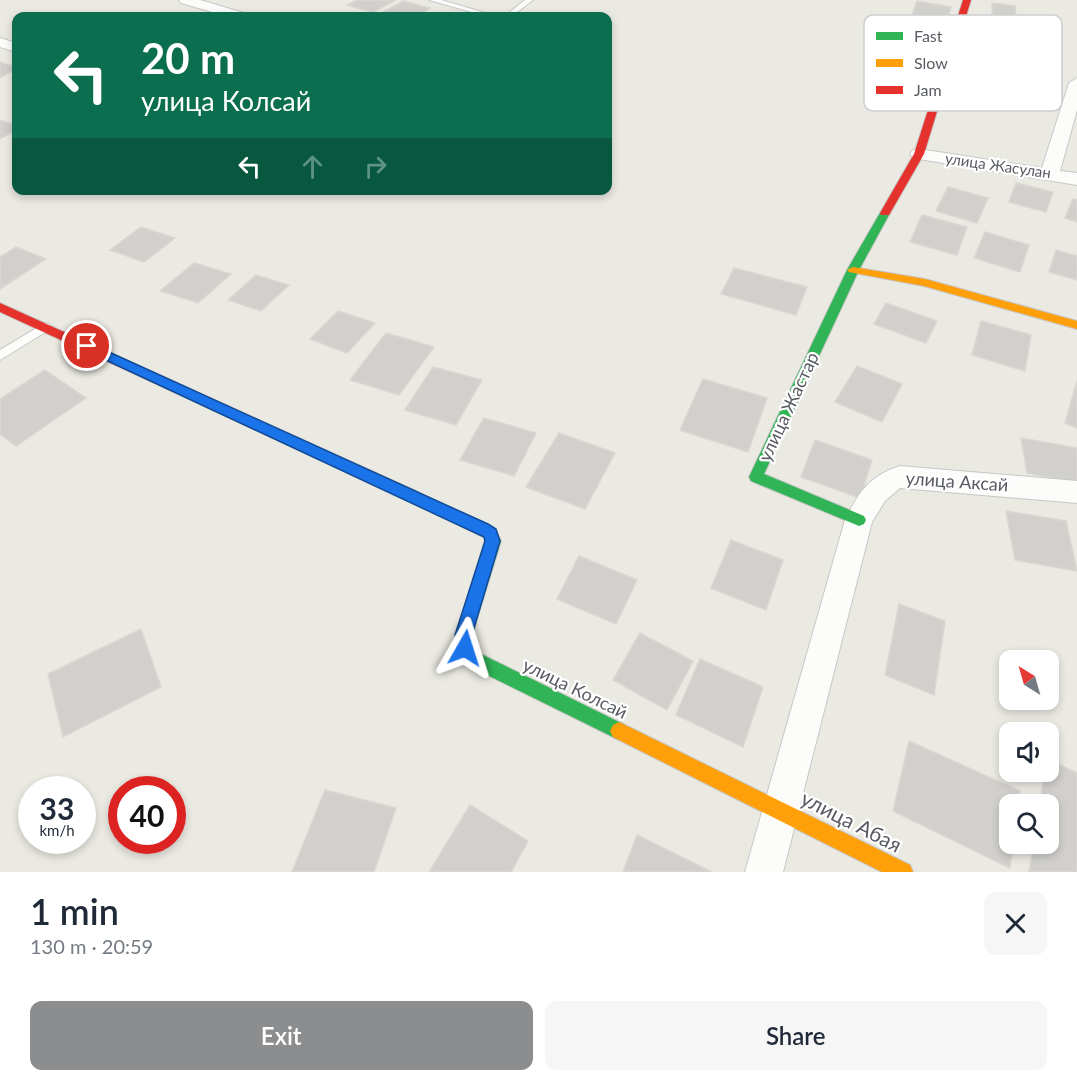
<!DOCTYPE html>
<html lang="en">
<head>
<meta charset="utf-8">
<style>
  body { margin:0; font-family:Lato,sans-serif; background:#f6f6f7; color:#1f2937; height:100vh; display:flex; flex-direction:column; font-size:22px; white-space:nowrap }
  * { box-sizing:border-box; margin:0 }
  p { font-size:20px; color:#747a83 }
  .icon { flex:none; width:33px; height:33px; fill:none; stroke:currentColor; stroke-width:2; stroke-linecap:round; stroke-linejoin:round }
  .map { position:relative; height:872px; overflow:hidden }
  .side { display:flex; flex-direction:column; background:#fff; flex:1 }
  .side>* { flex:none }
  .top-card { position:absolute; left:12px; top:12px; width:600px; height:183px; border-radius:12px; box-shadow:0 3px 9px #0003; background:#0b6e4f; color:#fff; overflow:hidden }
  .needle { width:39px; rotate:323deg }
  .buttons { position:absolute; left:999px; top:650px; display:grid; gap:12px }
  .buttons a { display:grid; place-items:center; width:60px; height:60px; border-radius:12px; background:#fff; box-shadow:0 3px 9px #0003; font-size:30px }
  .speed { position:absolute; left:18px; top:776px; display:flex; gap:12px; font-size:30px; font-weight:700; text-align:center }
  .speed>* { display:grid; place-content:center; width:78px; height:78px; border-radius:50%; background:#fff; box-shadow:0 3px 9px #0003; line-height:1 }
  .speed small { font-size:15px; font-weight:400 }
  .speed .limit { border:9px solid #d22; background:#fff; color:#111 }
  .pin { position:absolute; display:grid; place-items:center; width:51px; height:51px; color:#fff; margin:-26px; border:3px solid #fff; border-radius:50%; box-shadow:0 2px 6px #0007 }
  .me { position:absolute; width:66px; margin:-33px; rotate:6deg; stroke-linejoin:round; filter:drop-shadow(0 0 4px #0008) }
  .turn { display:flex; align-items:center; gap:21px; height:126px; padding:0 30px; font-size:27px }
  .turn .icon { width:78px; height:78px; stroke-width:2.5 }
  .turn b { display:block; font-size:42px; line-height:51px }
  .lanes { display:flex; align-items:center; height:57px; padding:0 30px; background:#0003; justify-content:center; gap:30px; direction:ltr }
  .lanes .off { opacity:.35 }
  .round { display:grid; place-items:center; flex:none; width:63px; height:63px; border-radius:12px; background:#f6f6f7 }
  .summary { display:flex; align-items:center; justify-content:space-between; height:102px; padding:0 30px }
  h1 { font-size:36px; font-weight:600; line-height:45px }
  .cta { display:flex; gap:12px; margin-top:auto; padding:12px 30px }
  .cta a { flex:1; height:69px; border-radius:12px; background:#8b8d8f; color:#fff; font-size:24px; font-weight:600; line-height:69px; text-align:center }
  .cta a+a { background:#f6f6f7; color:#1f2937 }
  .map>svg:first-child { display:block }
  .building { fill:#d1d0cc; stroke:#d9d7d2; stroke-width:1.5 }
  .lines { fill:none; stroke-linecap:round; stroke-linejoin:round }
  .lane-casing { stroke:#c7c8c6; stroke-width:2 }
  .street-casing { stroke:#c7c8c6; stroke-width:2 }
  .fast-casing { stroke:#c6c6c5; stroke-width:2 }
  .slow-casing { stroke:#c6c6c5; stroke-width:2 }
  .jam-casing { stroke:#c6c6c5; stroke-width:2 }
  .lane { fill:#fcfcfb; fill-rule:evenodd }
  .street { fill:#fcfcfb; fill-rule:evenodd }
  .fast { fill:#30b455; fill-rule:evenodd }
  .slow { fill:#ff9f0a; fill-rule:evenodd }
  .jam { fill:#e5322d; fill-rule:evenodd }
  .route { fill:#1a73e8; stroke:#114b97; stroke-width:1.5 }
  .labels { text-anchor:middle; stroke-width:4.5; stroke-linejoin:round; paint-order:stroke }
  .far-street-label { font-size:15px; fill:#585c62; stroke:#fff }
  .street-label { font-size:18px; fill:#585c62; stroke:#fff }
  .near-street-label { font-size:21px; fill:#585c62; stroke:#fff }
  .key { fill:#fff; stroke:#cdced0; stroke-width:1.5 }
  .key-label { font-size:16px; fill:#585c62 }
</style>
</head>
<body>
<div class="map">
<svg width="1077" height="872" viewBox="0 0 1077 872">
  <rect width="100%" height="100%" fill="#eae9e2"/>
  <g class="building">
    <path d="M 357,0 L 396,0 L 373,12 L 347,5 Z"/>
    <path d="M 403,1 L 430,8 L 417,16 L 390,16 L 380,14 Z"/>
    <path d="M 917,1 L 951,7 L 947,21 L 912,15 Z"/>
    <path d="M 992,3 L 1015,6 L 1016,21 L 992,17 Z"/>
    <path d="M 0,62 L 16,67 L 16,69 L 0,78 Z"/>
    <path d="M 0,120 L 16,125 L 16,130 L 0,139 Z"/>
    <path d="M 1016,183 L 1053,192 L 1046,212 L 1009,202 Z"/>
    <path d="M 948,187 L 988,198 L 977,223 L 936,211 Z"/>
    <path d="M 1073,199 L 1077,200 L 1077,222 L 1065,218 Z"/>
    <path d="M 922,215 L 967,227 L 957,255 L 910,242 Z"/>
    <path d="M 141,227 L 175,238 L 144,262 L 110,250 Z"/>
    <path d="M 985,232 L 1029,245 L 1020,272 L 974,258 Z"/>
    <path d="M 16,247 L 46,259 L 0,289 L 0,257 Z"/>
    <path d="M 1056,250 L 1077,256 L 1077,280 L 1049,272 Z"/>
    <path d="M 194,263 L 231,274 L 198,303 L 160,291 Z"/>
    <path d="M 734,268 L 807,287 L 796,315 L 721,294 Z"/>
    <path d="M 256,275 L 289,285 L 261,311 L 228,300 Z"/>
    <path d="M 886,303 L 937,321 L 926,343 L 874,324 Z"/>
    <path d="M 338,311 L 375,323 L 347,353 L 310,339 Z"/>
    <path d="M 981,321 L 1031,335 L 1025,371 L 972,355 Z"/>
    <path d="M 386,333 L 434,347 L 399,395 L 350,380 Z"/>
    <path d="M 857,366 L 902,384 L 882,422 L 835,402 Z"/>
    <path d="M 433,367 L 482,380 L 456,425 L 405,410 Z"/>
    <path d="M 45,370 L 86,398 L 16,446 L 0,434 L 0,399 Z"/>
    <path d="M 703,379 L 767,398 L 748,452 L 680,430 Z"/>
    <path d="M 1077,381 L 1077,428 L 1065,423 Z"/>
    <path d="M 484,418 L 536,433 L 514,476 L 460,460 Z"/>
    <path d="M 559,433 L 615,453 L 585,509 L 526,487 Z"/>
    <path d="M 1021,438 L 1077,448 L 1077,483 L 1027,473 Z"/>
    <path d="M 815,440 L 872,460 L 860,498 L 801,477 Z"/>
    <path d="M 1006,511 L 1066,521 L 1077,571 L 1015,560 Z"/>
    <path d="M 731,540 L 783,560 L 766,610 L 711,588 Z"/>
    <path d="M 579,556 L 637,580 L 616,624 L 557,599 Z"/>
    <path d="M 899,604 L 945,621 L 934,695 L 885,675 Z"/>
    <path d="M 141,629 L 161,687 L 63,737 L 48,674 Z"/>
    <path d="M 640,633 L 693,661 L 667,710 L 613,680 Z"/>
    <path d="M 700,659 L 763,687 L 743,747 L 676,715 Z"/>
    <path d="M 909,741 L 1020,791 L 1018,804 L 1010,804 L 1010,843 L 1013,843 L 1010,868 L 893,811 Z"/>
    <path d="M 1048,759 L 1077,773 L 1077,872 L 1029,872 L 1034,843 L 1048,843 L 1048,804 L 1040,804 L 1045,771 L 1048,771 Z"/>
    <path d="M 325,790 L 396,808 L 374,872 L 292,872 Z"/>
    <path d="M 470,805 L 528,841 L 511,872 L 429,872 Z"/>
    <path d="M 637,835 L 712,872 L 623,872 Z"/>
  </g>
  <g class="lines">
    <defs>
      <g id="lane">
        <path d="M 429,0 L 441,0 L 496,16 L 486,16 Z"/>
        <path d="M 525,0 L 533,0 L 512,16 L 505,16 Z"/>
        <path d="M 45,323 L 49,324 L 51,327 L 49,330 L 0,360 L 0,350 Z"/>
      </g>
      <g id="street">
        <path d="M 179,0 L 200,0 L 244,13 L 246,16 L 226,16 L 181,3 Z"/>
        <path d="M 0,38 L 16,43 L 16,52 L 0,47 Z"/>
        <path d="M 1077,78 L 1077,110 L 1060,171 L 1077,173 L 1077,185 L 919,159 L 913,158 L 910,154 L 913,150 L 919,149 L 1042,168 L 1069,83 Z"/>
        <path d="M 900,466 L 1077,481 L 1077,503 L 900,488 L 885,501 L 872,522 L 783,872 L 745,872 L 845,520 C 859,492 869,476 900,466 Z"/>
      </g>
      <g id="fast">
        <path d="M 885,210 L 890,213 L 859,270 L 764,474 L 864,516 L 866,520 L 864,524 L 859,526 L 751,481 L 749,477 L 847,270 L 880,213 Z"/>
        <path d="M 411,489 L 495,529 L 501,541 L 472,635 L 473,645 L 481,654 L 625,725 L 628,731 L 625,737 L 619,740 L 613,737 L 469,666 L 457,648 L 456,635 L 485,541 L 484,537 L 406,499 L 404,495 L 406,491 Z"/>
      </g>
      <g id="slow">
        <path d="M 853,267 L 925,279 L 1077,321 L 1077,329 L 924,286 L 849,272 L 847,270 Z"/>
        <path d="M 619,722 L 910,865 L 913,872 L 882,872 L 613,737 L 610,731 L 613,725 Z"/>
      </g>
      <g id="jam">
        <path d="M 963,0 L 971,0 L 924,154 L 889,215 L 881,215 L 880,213 L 914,154 Z"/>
        <path d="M 0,303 L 416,491 L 418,495 L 416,499 L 411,501 L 406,499 L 0,312 Z"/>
      </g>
    </defs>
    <use href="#lane" class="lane-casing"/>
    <use href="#street" class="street-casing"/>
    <use href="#fast" class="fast-casing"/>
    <use href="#slow" class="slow-casing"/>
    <use href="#jam" class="jam-casing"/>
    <use href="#lane" class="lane"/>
    <use href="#street" class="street"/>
    <use href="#fast" class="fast"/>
    <use href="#slow" class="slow"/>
    <use href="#jam" class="jam"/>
  </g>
  <path class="route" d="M 87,342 L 488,524 L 496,529 L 500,541 L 472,635 L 474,648 L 471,654 L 465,656 L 460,654 L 455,635 L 485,541 L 484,537 L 82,349 L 81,346 Z"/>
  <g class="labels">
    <g class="far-street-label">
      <text transform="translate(998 166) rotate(8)" y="5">улица Жасулан</text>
    </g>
    <g class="street-label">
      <text transform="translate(789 407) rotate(-65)" y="6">улица Жастар</text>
      <text transform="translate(957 482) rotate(4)" y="6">улица Аксай</text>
      <text transform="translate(575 689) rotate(26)" y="6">улица Колсай</text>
    </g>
    <g class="near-street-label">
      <text transform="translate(851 822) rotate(27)" y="7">улица Абая</text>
    </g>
  </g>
  <rect x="864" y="15" width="198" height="96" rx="9" class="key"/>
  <rect x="876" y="32" width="27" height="8" fill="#30b455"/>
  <rect x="876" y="59" width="27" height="8" fill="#ff9f0a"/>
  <rect x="876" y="86" width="27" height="8" fill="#e5322d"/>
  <g class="key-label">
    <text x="914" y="42">Fast</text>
    <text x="914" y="69">Slow</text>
    <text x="914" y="96">Jam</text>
  </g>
</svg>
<div class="buttons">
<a><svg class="needle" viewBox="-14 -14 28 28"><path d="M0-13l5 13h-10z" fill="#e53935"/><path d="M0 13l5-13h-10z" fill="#747a83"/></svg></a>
<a><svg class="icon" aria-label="sound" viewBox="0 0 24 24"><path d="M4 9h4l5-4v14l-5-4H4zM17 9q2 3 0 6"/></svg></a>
<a><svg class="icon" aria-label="search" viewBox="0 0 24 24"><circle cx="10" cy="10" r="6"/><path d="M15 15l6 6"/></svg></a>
</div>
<div class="speed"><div>33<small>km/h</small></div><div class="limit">40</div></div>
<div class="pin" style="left:87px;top:346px;background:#d93025"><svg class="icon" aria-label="arrive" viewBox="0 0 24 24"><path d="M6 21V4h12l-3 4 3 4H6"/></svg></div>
<svg class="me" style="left:465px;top:648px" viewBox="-20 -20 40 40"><path d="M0-17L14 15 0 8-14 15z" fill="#1a73e8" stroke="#fff" stroke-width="4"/></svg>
<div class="top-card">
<div class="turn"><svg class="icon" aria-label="left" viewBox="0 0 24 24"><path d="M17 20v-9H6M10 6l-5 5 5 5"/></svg><div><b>20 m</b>улица Колсай</div></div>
<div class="lanes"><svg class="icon" aria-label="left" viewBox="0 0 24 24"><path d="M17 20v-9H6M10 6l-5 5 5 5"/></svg><svg class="icon off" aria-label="ahead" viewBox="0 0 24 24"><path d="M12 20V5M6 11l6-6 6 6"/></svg><svg class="icon off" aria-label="right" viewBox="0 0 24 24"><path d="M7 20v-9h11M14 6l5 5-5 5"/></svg></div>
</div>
</div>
<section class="side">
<div class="summary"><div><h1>1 min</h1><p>130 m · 20:59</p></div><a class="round"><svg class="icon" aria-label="close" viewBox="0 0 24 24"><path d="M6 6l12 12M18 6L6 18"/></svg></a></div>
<div class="cta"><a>Exit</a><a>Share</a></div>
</section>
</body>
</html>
